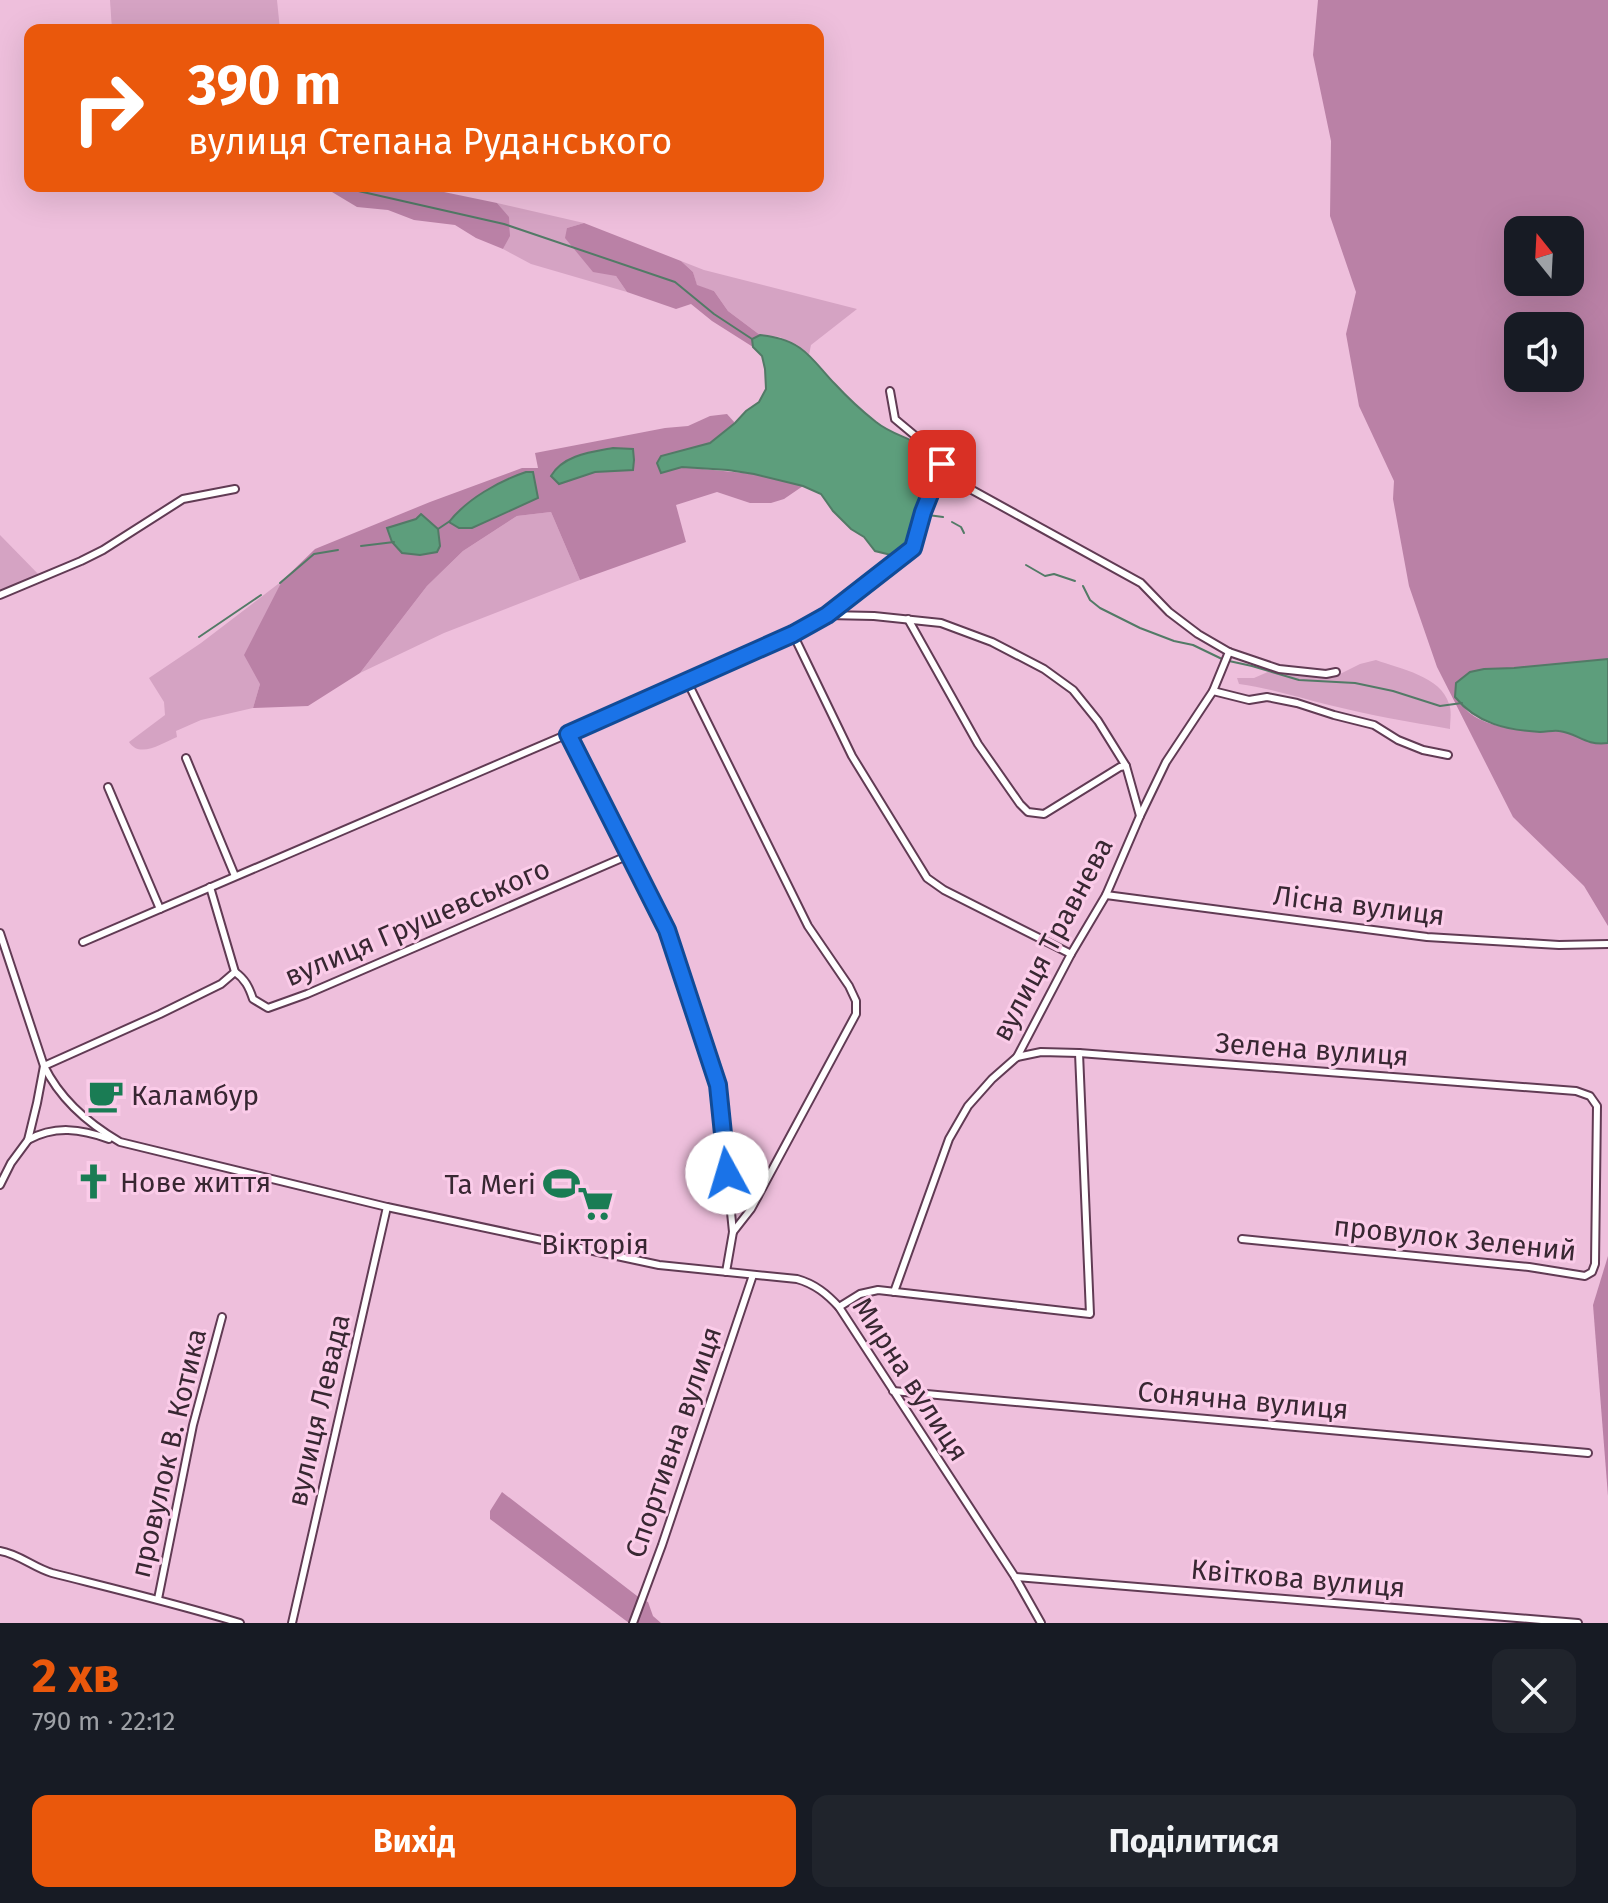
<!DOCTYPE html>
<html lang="uk">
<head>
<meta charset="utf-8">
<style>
  body { margin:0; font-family:"Fira Sans",sans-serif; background:#20242c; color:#f1f3f6; height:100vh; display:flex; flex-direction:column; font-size:30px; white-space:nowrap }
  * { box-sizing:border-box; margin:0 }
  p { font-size:26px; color:#9ea1a6 }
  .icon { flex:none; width:44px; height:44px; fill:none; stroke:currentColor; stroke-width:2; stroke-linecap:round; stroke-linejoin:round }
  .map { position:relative; height:1623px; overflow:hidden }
  .side { display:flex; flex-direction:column; background:#171b24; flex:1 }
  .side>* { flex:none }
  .top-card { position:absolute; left:24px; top:24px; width:800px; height:168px; border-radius:16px; box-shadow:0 8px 32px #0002; background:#ea580c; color:#fff; overflow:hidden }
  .needle { width:52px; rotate:342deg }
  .fabs { position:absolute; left:1504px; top:216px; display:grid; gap:16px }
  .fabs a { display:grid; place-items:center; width:80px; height:80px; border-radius:16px; background:#171b24; box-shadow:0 8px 32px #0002; font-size:40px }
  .pin { position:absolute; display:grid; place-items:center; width:68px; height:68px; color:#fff; margin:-34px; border-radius:16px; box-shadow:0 4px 12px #0006 }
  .me { position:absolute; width:88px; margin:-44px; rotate:354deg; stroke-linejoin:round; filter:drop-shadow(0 0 6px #0008) }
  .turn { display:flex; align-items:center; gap:28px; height:168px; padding:0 32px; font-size:36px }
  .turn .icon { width:104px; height:104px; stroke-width:2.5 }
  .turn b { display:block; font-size:56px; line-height:68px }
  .round { display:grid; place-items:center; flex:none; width:84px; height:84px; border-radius:16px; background:#20242c }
  .headline { display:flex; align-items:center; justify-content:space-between; height:136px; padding:0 32px }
  h1 { font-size:48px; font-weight:700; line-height:60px; color:#ea580c }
  .primary-button { display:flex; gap:16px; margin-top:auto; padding:16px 32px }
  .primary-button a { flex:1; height:92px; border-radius:16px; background:#ea580c; color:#fff; font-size:32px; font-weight:700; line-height:92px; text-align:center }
  .primary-button a+a { background:#20242c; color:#f1f3f6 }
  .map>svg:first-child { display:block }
  .green { fill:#d5a3c3 }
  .forest { fill:#ba81a6; fill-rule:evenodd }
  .water { fill:#5d9e7c; stroke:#527a66; stroke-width:2 }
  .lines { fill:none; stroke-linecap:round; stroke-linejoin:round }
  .stream { stroke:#527a66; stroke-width:2 }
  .minor-casing { stroke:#613b54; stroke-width:10 }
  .minor { stroke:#fff; stroke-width:6 }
  .route-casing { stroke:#114b97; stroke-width:20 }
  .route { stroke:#1a73e8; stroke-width:14 }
  .labels { text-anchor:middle; stroke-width:6; stroke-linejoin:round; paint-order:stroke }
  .street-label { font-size:28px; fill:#382732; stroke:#fbcce9 }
  .poi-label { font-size:28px; fill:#382732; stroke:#fbcce9; text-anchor:start }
</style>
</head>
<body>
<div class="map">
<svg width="1608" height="1623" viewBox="0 0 1608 1623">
  <rect width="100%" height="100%" fill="#eebfdc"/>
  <g class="green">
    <path d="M 110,0 L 277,0 L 280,30 L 112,30 Z"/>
    <path d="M 497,203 L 584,223 L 567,228 L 616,276 L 627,292 L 531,264 L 503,249 C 514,229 511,220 497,203 Z"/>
    <path d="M 681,261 L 704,270 L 857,309 L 811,345 L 809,355 L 780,337 L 760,335 L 728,311 L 714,291 L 697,286 L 693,272 Z"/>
    <path d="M 551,512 L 580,580 L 444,633 L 360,673 L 427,586 L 463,551 L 517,516 Z"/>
    <path d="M 0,535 L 43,579 L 0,597 Z"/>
    <path d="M 282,581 L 260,684 L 253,708 L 201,720 L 176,731 L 177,737 C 162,743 140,759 129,742 L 165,715 L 164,702 L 149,678 L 201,643 Z"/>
    <path d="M 1376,660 C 1400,669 1441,676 1449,704 C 1452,711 1450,721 1450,729 C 1410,722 1369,715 1329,705 C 1299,698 1270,688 1239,684 L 1237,678 L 1254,678 L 1270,671 L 1307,674 L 1332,678 L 1360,664 Z"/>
  </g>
  <g class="forest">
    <path d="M 1318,0 L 1608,0 L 1608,659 L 1514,668 L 1484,669 L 1470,672 L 1456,683 C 1458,690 1460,701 1464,707 C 1477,726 1520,731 1541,732 C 1547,732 1554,730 1560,731 C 1578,733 1584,746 1608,743 L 1608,926 L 1584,886 L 1513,817 L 1437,667 L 1409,586 L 1393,499 L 1394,481 L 1359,406 L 1346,334 L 1356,292 L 1330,216 L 1331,141 L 1313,55 ZM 1518,230 L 1570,230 L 1570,282 L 1518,282 ZM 1518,326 L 1570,326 L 1570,378 L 1518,378 Z"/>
    <path d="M 322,186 L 415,186 L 497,203 L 509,217 L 510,236 L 503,249 L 476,238 L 455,225 L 414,220 L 388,210 L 357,207 Z"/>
    <path d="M 584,223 L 681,261 L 693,272 L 697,285 L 714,291 L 728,311 L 760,335 L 752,339 L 753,347 L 712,321 L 691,304 L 676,309 L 627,292 L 616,276 L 593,272 L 565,238 L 567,228 Z"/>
    <path d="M 727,414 L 735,423 L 710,443 L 661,456 L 682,467 L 754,474 L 803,486 L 784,499 L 771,503 L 750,503 L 717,492 L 676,505 L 686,542 L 580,580 L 551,512 L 517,516 L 463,551 L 427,586 L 360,673 L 308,706 L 253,708 L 260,684 L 244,655 L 282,581 L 315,549 L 430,502 L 522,468 L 538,468 L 535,453 L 665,428 L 688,426 L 710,416 ZM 526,472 L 533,473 L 538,498 L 472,528 L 480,495 Z"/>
    <path d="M 1608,1256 L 1608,1496 L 1593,1305 Z"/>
    <path d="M 502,1492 L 641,1599 L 648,1602 L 653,1616 L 661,1623 L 629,1623 L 490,1519 L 490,1511 Z"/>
  </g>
  <g class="water">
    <path d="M 760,335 C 775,337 787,339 800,348 C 814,358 823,372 835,384 C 847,397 862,411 876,422 C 897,439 922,438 938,462 L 935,474 L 918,512 L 910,541 L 898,554 L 891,555 L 875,551 L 864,537 L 851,529 L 833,511 L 821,494 L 803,486 L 754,474 L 728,470 L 682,467 L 661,473 L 657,463 L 661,456 L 710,443 L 735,423 L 746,411 L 759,402 L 766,389 L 765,369 L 762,356 L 753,347 L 752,339 Z"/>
    <path d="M 613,448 L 633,449 L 634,460 L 633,470 L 595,472 L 559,484 L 551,476 C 563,455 591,452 613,448 Z"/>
    <path d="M 526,472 L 533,472 L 538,498 L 472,528 L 459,528 L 449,522 C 467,499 499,481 526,472 Z"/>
    <path d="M 421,514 L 438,529 L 440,546 L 437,552 L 420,555 L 402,553 L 392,542 L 387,528 L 416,519 Z"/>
    <path d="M 1608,659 L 1608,743 C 1584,746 1578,733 1559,731 C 1553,730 1547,732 1540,732 C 1507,730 1477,724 1455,697 L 1456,683 L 1470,672 L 1484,669 L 1514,668 Z"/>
  </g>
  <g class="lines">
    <g class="stream">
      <path d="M 354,190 L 504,224 L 675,282 L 714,314 L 752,339"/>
      <path d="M 928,515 L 943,517"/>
      <path d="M 952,522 L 961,527 L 964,533"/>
      <path d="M 438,529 L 450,521"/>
      <path d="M 361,546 L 394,542"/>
      <path d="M 1026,565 L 1045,576 L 1054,574 L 1075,581"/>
      <path d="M 280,583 L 314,554 L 338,550"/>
      <path d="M 1083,586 L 1090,600 L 1100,608 L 1140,628 L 1174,641 L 1193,645 L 1222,659"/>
      <path d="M 199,637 L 261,595"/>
      <path d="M 1229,661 L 1252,666 L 1299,680 L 1355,683 L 1393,691 L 1440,706 L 1462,703"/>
    </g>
    <defs>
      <g id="minor">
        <path d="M 890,391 L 895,419 L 937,454 L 942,464 L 963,485 L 1141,583 L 1169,612 L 1198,634 L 1229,652 L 1279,669 L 1326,674 L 1336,672"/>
        <path d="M 0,595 L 81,561 L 103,550 L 183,499 L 235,489"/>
        <path d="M 827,615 L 874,616 L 941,623 L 992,642 L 1044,669 L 1073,690 L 1098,721 L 1126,766 L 1140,816"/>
        <path d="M 908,619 L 978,744 L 1020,804 L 1028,812 L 1044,814 L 1120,767 L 1126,766"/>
        <path d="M 793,634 L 852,756 L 927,878 L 944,890 L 1071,954"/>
        <path d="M 687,681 L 808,926 L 849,986 L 856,1001 L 856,1014 L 751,1209 L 733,1232"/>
        <path d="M 1213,691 L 1249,700 L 1267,697 L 1297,703 L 1334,715 L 1374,725 L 1398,740 L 1423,750 L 1448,755"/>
        <path d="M 568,734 L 667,930 L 718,1085 L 733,1232 L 726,1272"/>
        <path d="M 186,758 L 235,876"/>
        <path d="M 108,787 L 160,909"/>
        <path d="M 1106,895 L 1427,937 L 1559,945 L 1608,944"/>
        <path d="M 0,933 L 44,1066 C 60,1099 89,1124 120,1142 L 387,1207 L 659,1265 L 797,1279 C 815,1284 827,1294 839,1307 L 1015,1577 L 1041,1623"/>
        <path d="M 83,942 L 568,734 L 793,634 L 827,615 L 913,548 L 923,512 L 942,464"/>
        <path d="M 235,972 C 245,979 249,987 253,999 L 268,1008 L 307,994 L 629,855"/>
        <path d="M 1017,1057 L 1041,1052 L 1079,1053 L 1576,1091 L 1590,1096 L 1597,1106 L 1595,1264 L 1592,1272 L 1585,1276 L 1529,1267 L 1242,1239"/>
        <path d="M 28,1140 C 55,1125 81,1129 109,1139"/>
        <path d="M 0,1185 L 11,1163 L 28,1140 L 37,1103 L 44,1066 L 160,1014 L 221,984 L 235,972 L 210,887"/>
        <path d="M 894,1292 L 949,1139 L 968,1106 L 992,1079 L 1017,1057 L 1071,954 L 1106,895 L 1140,816 L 1166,762 L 1213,691 L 1229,652"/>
        <path d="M 839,1307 L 860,1294 L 878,1290 L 1090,1314 L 1079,1053"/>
        <path d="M 893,1391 L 1588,1453"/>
        <path d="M 0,1551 C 19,1554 34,1568 52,1573 C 115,1589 178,1604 240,1623"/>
        <path d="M 1015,1577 L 1578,1623"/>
        <path d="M 158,1599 L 193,1425 L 222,1317"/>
        <path d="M 292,1623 L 387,1207"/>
        <path d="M 633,1623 L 662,1545 L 753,1275"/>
      </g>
    </defs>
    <use href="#minor" class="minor-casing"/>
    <use href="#minor" class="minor"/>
  </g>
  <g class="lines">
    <defs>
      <path id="route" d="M 727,1173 L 718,1085 L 667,930 L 568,734 L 793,634 L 827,615 L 913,548 L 923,512 L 942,464"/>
    </defs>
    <use href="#route" class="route-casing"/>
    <use href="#route" class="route"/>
  </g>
  <defs>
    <symbol id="cafe-bare" viewBox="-9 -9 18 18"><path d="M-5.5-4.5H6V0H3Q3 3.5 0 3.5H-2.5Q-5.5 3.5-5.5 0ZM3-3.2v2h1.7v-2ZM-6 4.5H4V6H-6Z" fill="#1a7c54" stroke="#fbcce9" stroke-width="2.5" paint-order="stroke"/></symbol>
    <symbol id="church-bare" viewBox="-9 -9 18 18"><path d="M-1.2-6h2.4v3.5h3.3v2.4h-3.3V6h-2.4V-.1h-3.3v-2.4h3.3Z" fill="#1a7c54" stroke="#fbcce9" stroke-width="2.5" paint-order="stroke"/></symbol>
    <symbol id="stadium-bare" viewBox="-9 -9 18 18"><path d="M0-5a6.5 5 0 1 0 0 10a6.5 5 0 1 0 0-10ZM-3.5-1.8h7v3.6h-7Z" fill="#1a7c54" stroke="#fbcce9" stroke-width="2.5" paint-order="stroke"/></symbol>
    <symbol id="supermarket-bare" viewBox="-9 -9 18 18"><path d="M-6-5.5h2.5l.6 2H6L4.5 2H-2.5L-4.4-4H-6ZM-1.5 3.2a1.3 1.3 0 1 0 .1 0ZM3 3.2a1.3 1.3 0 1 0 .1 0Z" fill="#1a7c54" stroke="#fbcce9" stroke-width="2.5" paint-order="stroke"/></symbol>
  </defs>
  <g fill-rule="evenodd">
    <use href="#cafe-bare" x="80" y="1070" width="51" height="51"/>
    <use href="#church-bare" x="68" y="1156" width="51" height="51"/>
    <use href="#stadium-bare" x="536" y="1158" width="51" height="51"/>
    <use href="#supermarket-bare" x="570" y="1178" width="51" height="51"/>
  </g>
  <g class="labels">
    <g class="street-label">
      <text transform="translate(1359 905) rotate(7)" y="10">Лісна вулиця</text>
      <text transform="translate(417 922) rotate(-23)" y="10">вулиця Грушевського</text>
      <text transform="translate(1052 939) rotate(-62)" y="10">вулиця Травнева</text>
      <text transform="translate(1312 1049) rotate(4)" y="10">Зелена вулиця</text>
      <text transform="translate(1455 1238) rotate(6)" y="10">провулок Зелений</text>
      <text transform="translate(911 1379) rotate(57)" y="10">Мирна вулиця</text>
      <text transform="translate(1243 1400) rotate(5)" y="10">Сонячна вулиця</text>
      <text transform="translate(318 1410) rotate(-77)" y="10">вулиця Левада</text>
      <text transform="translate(673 1442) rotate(-71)" y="10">Спортивна вулиця</text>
      <text transform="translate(168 1453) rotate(-77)" y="10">провулок В. Котика</text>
      <text transform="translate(1298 1578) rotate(5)" y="10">Квіткова вулиця</text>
    </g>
    <g class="poi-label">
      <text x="131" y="1105">Каламбур</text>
      <text x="120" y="1192">Нове життя</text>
      <text x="536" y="1194" text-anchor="end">Ta Meri</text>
      <text x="595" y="1254" text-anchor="middle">Вікторія</text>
    </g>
  </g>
</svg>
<div class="fabs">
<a><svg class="needle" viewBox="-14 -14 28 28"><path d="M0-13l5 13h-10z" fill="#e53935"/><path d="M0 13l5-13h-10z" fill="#9ea1a6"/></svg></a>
<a><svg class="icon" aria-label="sound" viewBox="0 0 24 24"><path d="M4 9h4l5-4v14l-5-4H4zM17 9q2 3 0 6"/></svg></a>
</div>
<div class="pin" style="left:942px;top:464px;background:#d93025"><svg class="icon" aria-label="arrive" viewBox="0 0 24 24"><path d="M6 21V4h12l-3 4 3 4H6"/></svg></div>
<svg class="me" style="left:727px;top:1173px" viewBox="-20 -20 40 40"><circle r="19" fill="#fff"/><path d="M0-13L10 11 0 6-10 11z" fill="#1a73e8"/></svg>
<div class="top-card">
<div class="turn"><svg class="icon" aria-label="right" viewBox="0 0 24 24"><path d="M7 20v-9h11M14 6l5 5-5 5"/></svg><div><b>390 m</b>вулиця Степана Руданського</div></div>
</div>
</div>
<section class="side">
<div class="headline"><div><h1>2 хв</h1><p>790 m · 22:12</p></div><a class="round"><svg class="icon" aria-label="close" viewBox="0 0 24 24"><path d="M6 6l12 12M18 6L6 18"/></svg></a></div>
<div class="primary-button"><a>Вихід</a><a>Поділитися</a></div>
</section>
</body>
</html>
